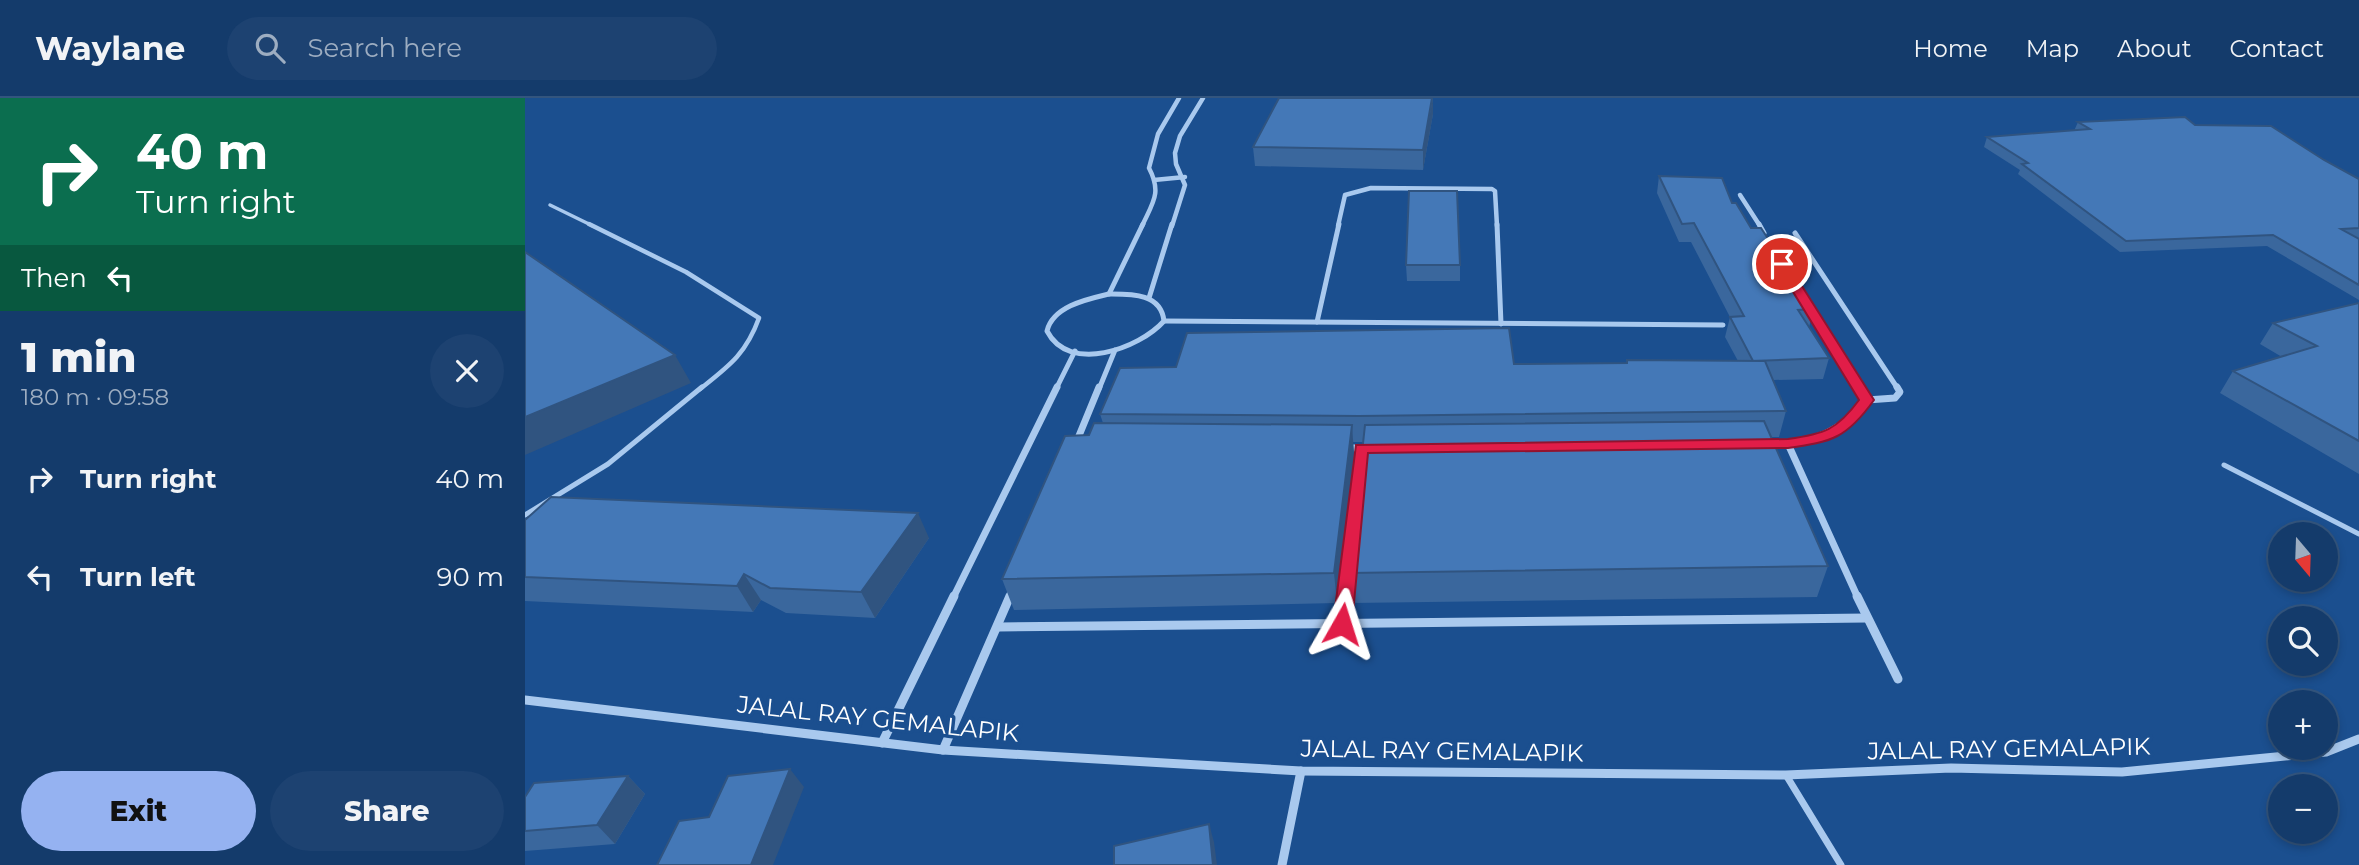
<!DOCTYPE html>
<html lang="en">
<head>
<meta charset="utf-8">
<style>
  body { margin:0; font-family:Montserrat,sans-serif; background:#1d4271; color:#f1f3f6; height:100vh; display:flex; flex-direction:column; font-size:26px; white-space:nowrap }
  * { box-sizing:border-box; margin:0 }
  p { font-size:23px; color:#9dadc1 }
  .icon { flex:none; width:38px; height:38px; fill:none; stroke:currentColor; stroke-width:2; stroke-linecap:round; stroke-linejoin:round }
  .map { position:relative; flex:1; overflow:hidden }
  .panel { display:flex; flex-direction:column; background:#143b6b; width:525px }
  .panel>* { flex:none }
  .hud { background:#0b6e4f; color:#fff; overflow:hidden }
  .needle { width:46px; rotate:161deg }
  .tools { position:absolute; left:1743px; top:424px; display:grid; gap:14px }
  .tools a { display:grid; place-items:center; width:70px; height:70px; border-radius:50%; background:#143b6b; box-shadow:0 4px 10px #0003,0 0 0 2px #33557e; font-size:35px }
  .pin { position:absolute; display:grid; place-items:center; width:60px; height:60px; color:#fff; margin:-30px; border:4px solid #fff; border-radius:50%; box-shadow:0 2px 7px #0007 }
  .me { position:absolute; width:77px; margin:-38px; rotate:6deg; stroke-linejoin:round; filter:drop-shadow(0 0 5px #0008) }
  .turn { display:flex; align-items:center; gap:24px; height:147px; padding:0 21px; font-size:32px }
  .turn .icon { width:91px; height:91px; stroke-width:2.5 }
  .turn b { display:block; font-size:49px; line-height:60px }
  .then { display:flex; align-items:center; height:66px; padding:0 21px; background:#0003; gap:14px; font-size:26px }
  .round { display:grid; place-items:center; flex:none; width:74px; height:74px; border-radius:37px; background:#1d4271 }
  .head { display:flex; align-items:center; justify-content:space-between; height:119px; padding:0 21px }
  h1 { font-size:42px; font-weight:800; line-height:52px }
  .cta { display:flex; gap:14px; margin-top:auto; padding:14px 21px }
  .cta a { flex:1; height:80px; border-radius:42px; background:#95b2f1; color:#111; font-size:28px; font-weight:800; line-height:80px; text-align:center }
  .cta a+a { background:#1d4271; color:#f1f3f6 }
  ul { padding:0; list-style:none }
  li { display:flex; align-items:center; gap:21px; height:98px; padding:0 21px }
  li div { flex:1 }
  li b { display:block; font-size:26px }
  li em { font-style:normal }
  header { display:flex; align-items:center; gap:42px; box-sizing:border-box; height:98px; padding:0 35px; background:#143b6b; border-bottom:2px solid #33557e }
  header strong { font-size:33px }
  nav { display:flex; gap:38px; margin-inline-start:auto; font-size:24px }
  .search { width:490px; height:63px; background:#1d4271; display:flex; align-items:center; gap:18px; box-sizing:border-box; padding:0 24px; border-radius:38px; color:#9dadc1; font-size:26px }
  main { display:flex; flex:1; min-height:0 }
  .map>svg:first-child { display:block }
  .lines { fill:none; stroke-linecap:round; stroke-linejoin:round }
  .lane-far3 { stroke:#a9c9ee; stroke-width:3.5 }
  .lane-far2 { stroke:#a9c9ee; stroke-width:4.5 }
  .lane-far1 { stroke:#a9c9ee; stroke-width:5 }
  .lane { stroke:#a9c9ee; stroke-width:7 }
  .street-far3 { stroke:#a9c9ee; stroke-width:4.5 }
  .street-far2 { stroke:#a9c9ee; stroke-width:5 }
  .street-far1 { stroke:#a9c9ee; stroke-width:7 }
  .street { stroke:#a9c9ee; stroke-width:9 }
  .wall { fill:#3a679d }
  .shaded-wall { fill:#305480 }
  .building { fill:#4478b7; stroke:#305480; stroke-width:2 }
  .route { fill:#e11d48; stroke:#92132f; stroke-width:2 }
  .labels { text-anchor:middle; stroke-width:7; stroke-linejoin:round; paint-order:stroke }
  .near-street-label { font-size:24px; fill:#fff; stroke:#1b4f8f }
</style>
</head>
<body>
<header>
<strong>Waylane</strong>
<div class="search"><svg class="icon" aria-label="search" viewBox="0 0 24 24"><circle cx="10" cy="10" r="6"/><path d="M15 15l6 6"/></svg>Search here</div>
<nav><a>Home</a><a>Map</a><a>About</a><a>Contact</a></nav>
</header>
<main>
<section class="panel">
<div class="hud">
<div class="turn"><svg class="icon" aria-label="right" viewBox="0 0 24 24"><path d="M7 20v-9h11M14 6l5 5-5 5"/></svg><div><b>40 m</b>Turn right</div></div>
<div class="then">Then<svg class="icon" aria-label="left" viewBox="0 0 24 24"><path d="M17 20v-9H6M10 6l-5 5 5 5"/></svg></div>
</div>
<div class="head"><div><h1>1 min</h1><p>180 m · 09:58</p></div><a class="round"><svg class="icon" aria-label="close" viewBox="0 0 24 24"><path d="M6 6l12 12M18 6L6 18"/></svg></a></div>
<ul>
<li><svg class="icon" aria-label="right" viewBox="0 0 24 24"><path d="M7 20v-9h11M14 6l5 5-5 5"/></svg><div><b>Turn right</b></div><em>40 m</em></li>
<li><svg class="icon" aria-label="left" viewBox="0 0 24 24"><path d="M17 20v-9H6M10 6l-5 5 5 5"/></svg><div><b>Turn left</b></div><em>90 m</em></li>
</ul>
<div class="cta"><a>Exit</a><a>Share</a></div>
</section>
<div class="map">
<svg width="1834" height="767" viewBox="0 0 1834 767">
  <rect width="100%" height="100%" fill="#1b4f8f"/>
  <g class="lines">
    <path class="lane-far3" d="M 25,107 L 68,128"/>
    <path class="lane-far2" d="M 64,126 L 161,174 L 234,220 C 221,256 204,268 175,291"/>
    <g class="lane-far1">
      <path d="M 1699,367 L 1834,436"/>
      <path d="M 0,417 L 83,366 L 177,289"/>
    </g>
    <path class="lane" d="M 1261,677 L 1316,767"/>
    <g class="street-far3">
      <path d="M 629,82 L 660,79"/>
      <path d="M 1215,97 L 1235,128"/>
      <path d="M 617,128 C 628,104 637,95 624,70 L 633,36 L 654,0"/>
      <path d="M 647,128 L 660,87 L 651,66 L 650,55 L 655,38 L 678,0"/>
      <path d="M 813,128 L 820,97 L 846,90 L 967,91 L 970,93 L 972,128"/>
    </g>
    <g class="street-far2">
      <path d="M 972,126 L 976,226"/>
      <path d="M 1234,126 L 1239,135"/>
      <path d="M 1270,135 L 1373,291"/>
      <path d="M 584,196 C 606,196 636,195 639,223 C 614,251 544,276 522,233 C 528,208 563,201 584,196 Z"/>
      <path d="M 584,196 L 618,126"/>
      <path d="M 624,200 L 647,126"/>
      <path d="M 1284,208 L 1335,291"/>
      <path d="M 639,223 L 1198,227"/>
      <path d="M 792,224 L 814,126"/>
      <path d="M 531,291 L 550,253"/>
      <path d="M 574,291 L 590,252"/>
    </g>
    <g class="street-far1">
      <path d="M 1342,302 L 1370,300 L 1375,294 L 1372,289"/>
      <path d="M 551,345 L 574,289"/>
      <path d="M 1243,346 C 1286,345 1314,336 1342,302 L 1334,289"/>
      <path d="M 1263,346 L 1333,500"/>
      <path d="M 819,350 L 846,350"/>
      <path d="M 428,500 L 532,289"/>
      <path d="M 484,500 L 487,494"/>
      <path d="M 820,500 L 836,350"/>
    </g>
    <g class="street">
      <path d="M 1332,498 L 1373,581"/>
      <path d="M 817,526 L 820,498"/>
      <path d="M 474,529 L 1342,520"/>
      <path d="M 0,602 L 418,652 L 776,673 L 1261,677 L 1426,670 L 1597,674 L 1801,654 L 1834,641"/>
      <path d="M 357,645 L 429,498"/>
      <path d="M 418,652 L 485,498"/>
      <path d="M 757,767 L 776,673"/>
    </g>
  </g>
  <g class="wall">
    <path d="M 908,0 L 908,16 L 898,72 L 730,68 L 728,49 Z"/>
    <path d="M 1553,24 L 1670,27 L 1799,62 L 1834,81 L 1834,202 L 1742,148 L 1595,154 L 1493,76 L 1495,72 L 1459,49 L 1462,39 L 1549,33 Z"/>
    <path d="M 1134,78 L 1207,105 L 1289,211 L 1284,229 L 1304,260 L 1298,281 L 1248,282 L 1261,313 L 1254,339 L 1246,339 L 1303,468 L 1292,499 L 826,505 L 824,475 L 838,344 L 828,344 L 829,356 L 812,505 L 489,512 L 477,481 L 564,337 L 578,325 L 575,316 L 651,269 L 1101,265 L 1102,262 L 1213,263 L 1200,239 L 1205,219 L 1166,144 L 1154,144 L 1132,95 Z"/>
    <path d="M 881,167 L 935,167 L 935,183 L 882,183 Z"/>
    <path d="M 1834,205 L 1834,376 L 1695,295 L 1708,273 L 1757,259 L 1735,246 L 1748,225 Z"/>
    <path d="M 0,422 L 404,440 L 350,520 L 261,515 L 236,502 L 228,514 L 0,503 Z"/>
    <path d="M 103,678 L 120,696 L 90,746 L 0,753 L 0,699 Z"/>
  </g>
  <g class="shaded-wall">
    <path d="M 908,0 L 908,16 L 898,72 L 898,52 Z"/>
    <path d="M 150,257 L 166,285 L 0,357 L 0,319 Z"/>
    <path d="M 827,327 L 829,356 L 812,505 L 809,475 Z"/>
    <path d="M 393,415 L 404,440 L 350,520 L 336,494 Z"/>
    <path d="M 219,476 L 236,502 L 228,514 L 212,488 Z"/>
    <path d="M 265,671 L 279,689 L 248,767 L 226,767 Z"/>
    <path d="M 103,678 L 120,696 L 90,746 L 72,727 Z"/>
    <path d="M 684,726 L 689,744 L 692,767 L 688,767 Z"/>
  </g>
  <g class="building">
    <path d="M 754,0 L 907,0 L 898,52 L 728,49 Z"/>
    <path d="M 1660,19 L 1670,27 L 1746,28 L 1799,62 L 1834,81 L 1834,130 L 1816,131 L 1834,141 L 1834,187 L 1748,137 L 1601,143 L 1497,66 L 1503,65 L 1462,39 L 1565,31 L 1553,24 Z"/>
    <path d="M 1134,78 L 1197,80 L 1207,105 L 1211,105 L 1226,130 L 1236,130 L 1289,211 L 1273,212 L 1304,260 L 1228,263 L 1205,219 L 1219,218 L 1169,125 L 1157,126 Z"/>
    <path d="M 884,93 L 932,93 L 935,167 L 881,167 Z"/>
    <path d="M 0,154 L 150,257 L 0,319 Z"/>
    <path d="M 1834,205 L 1834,343 L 1708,273 L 1792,248 L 1748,225 Z"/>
    <path d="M 984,230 L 989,266 L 1102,265 L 1102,262 L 1240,263 L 1261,313 L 834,318 L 575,316 L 595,270 L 651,269 L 662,235 Z"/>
    <path d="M 1239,323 L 1303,468 L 824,475 L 840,327 Z"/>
    <path d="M 569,325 L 827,327 L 809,475 L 477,481 L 540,338 L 564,337 Z"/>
    <path d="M 26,399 L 393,415 L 336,494 L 245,490 L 219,476 L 212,488 L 0,479 L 0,422 Z"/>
    <path d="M 265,671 L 226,767 L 132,767 L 154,723 L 184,719 L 203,678 Z"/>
    <path d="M 103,678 L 72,727 L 0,733 L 0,699 L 9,685 Z"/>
    <path d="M 684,726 L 688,767 L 589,767 L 589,748 Z"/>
  </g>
  <path class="route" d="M 1257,162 L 1263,166 L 1349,302 C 1322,340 1307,344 1263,350 L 843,355 L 827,526 L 824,531 L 811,531 L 808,526 L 831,347 L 1263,341 C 1299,336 1312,332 1334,302 L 1251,166 Z"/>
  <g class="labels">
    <g class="near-street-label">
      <text transform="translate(353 621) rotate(6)" y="8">JALAL RAY GEMALAPIK</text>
      <text transform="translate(1484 651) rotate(-1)" y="8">JALAL RAY GEMALAPIK</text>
      <text transform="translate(917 653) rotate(1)" y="8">JALAL RAY GEMALAPIK</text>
    </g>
  </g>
</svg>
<div class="tools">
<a><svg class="needle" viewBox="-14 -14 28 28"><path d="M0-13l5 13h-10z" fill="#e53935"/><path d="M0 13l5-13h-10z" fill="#9dadc1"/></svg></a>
<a><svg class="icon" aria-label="search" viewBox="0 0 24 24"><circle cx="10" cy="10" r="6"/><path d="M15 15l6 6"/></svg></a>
<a>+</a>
<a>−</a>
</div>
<div class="pin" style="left:1257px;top:166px;background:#d93025"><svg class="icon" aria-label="arrive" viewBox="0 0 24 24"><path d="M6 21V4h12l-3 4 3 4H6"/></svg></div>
<svg class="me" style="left:817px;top:526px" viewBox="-20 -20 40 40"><path d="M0-17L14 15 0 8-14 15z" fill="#e11d48" stroke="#fff" stroke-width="4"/></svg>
</div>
</main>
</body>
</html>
